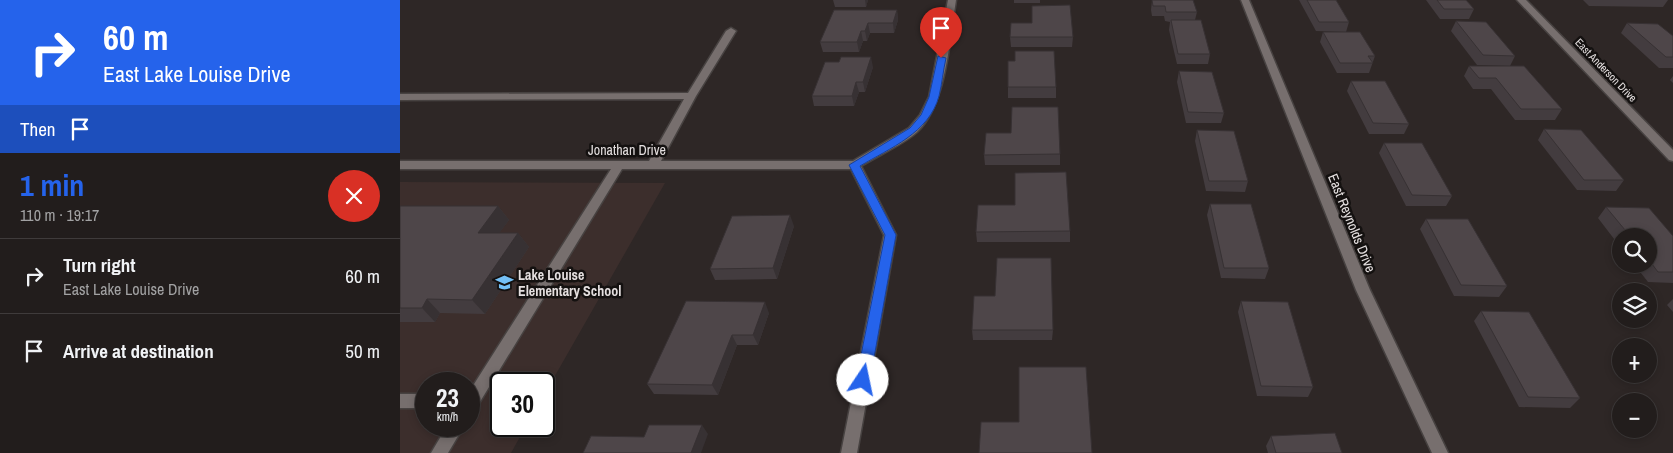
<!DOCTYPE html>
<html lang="en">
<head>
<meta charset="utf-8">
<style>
  body { margin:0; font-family:"Archivo Narrow",sans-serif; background:#2a2625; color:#f1f3f6; height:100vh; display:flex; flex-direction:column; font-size:19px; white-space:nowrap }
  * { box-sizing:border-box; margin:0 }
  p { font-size:16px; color:#a2a2a3 }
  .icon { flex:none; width:28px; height:28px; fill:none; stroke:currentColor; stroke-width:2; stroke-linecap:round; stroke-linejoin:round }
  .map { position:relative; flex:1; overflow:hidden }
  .drawer { display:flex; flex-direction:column; background:#221d1c; width:400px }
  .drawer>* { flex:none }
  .hud { background:#2563eb; color:#fff; overflow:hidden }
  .tools { position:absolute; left:1212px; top:228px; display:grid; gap:10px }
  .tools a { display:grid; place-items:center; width:45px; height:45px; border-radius:50%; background:#221d1c; box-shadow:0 2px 8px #0003,0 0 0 1px #3f3b3b; font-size:25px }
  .speed { position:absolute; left:15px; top:372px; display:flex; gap:10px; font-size:25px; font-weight:700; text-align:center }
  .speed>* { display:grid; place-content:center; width:65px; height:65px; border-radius:50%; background:#221d1c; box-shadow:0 2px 8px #0003,0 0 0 1px #3f3b3b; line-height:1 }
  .speed small { font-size:12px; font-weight:400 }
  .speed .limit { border:2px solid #111; border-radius:8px; background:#fff; color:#111 }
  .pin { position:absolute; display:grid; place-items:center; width:42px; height:42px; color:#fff; margin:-51px -21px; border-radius:50% 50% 50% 0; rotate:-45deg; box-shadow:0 0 5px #0007 }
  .pin .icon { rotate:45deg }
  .me { position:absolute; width:55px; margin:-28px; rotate:11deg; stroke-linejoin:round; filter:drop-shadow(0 0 4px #0008) }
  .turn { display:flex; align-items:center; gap:18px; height:105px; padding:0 20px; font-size:22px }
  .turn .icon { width:65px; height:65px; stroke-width:2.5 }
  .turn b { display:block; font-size:35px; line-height:42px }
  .then { display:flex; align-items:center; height:48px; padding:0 20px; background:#0003; gap:10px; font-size:19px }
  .round { display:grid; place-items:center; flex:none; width:52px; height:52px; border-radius:26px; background:#2a2625 }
  .summary { display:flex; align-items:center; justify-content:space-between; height:85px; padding:0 20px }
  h1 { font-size:30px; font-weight:700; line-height:38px; color:#2563eb }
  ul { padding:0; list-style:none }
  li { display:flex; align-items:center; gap:15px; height:75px; padding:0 20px; border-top:1px solid #3f3b3b }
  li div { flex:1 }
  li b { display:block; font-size:19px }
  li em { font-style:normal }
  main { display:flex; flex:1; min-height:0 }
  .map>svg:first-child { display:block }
  .built { fill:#3c2e2c; fill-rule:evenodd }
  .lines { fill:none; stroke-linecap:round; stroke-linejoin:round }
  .minor-casing { stroke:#474241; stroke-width:3 }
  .minor { fill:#776f6e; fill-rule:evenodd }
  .wall { fill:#433c3f }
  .shaded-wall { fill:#373133 }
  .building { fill:#4e4649; stroke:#373133 }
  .route { fill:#2563eb; stroke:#184099 }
  .labels { text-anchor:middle; stroke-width:5; stroke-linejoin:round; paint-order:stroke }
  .far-street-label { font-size:11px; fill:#e4dfdf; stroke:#141110 }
  .street-label { font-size:14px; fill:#e4dfdf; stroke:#141110 }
  .poi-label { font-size:14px; font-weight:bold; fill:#e4dfdf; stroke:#141110; text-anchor:start }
</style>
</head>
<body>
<main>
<section class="drawer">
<div class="hud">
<div class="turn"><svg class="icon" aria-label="right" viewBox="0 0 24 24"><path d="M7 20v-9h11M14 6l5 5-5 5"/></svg><div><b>60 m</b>East Lake Louise Drive</div></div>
<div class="then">Then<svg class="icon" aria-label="arrive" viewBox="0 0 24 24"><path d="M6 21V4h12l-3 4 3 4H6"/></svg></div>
</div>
<div class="summary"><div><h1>1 min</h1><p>110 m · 19:17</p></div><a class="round" style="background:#d93025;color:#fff"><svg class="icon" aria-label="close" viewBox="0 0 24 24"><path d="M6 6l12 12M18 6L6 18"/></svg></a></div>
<ul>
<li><svg class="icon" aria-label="right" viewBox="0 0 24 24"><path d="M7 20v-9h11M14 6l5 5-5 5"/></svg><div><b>Turn right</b><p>East Lake Louise Drive</p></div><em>60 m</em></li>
<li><svg class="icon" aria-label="arrive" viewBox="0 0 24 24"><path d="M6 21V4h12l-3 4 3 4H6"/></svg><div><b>Arrive at destination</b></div><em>50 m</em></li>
</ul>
</section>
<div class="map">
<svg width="1273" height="453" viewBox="0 0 1273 453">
  <rect width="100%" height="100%" fill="#2e2726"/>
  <path class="built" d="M 0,182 L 265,183 L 144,395 L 144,384 L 101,384 L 101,426 L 126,426 L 111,453 L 0,453 ZM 26,384 L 69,384 L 69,426 L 26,426 Z"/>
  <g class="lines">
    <defs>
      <g id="minor">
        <path d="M 548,0 L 556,0 C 550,38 546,105 517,132 C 504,144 477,156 461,166 L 496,235 L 457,453 L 441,453 L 484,235 L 451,169 L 222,169 L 75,410 L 69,412 L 69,392 L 211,169 L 0,169 L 0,161 L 249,161 L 284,99 L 0,100 L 0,94 L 288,93 L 326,31 L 331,28 L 336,31 L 296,96 L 261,161 L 453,161 L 509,128 L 520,115 L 529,97 Z"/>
        <path d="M 841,0 L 849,0 L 970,290 L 1048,453 L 1032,453 L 956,290 Z"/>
        <path d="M 1117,0 L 1126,0 L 1273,150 L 1273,161 L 1269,160 Z"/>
        <rect x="0" y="394" width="26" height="14"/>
        <path d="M 47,426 L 64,426 L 48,453 L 31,453 Z"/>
      </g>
    </defs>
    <use href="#minor" class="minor-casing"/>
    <use href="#minor" class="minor"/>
  </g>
  <g class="wall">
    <path d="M 433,0 L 468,0 L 466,7 L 435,7 Z"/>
    <path d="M 614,0 L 652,0 L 640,0 L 640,3 L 614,3 Z"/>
    <path d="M 752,0 L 797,12 L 795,20 L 810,54 L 808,64 L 777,64 L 769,30 L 770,22 L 765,21 L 764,16 L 752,16 L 751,10 Z"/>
    <path d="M 899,0 L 936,0 L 949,22 L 946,32 L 916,31 Z"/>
    <path d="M 1026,0 L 1066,0 L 1074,9 L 1069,19 L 1040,19 Z"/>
    <path d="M 1183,0 L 1268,0 L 1263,7 L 1189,6 Z"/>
    <path d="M 497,10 L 498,20 L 494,33 L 470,33 L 467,41 L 463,41 L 459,52 L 423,52 L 420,42 Z"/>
    <path d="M 1056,21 L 1115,56 L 1110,66 L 1077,65 L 1051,31 Z"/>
    <path d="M 632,23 L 673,37 L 672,47 L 611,47 L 610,37 Z"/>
    <path d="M 1227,23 L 1273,36 L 1273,68 L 1259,68 L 1221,33 Z"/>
    <path d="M 923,32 L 975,56 L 969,73 L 937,73 L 920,42 Z"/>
    <path d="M 615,61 L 656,87 L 656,98 L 608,98 L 608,87 Z"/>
    <path d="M 1069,66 L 1124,66 L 1162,109 L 1155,120 L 1115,120 L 1091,89 L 1073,89 L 1064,76 Z"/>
    <path d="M 473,67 L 465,92 L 459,92 L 454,106 L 414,106 L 412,96 Z"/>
    <path d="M 779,71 L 824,113 L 821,123 L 786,123 L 777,82 Z"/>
    <path d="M 1273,76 L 1273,83 L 1270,80 Z"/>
    <path d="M 951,81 L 1009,124 L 1004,134 L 969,134 L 947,91 Z"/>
    <path d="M 1144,129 L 1224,180 L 1216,191 L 1177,190 L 1138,140 Z"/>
    <path d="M 797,130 L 848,181 L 845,192 L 806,191 L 795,141 Z"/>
    <path d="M 611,133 L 660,154 L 660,165 L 585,165 L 584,155 Z"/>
    <path d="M 984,143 L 1052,196 L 1046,206 L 1006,206 L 979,153 Z"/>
    <path d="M 810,204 L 869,268 L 865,279 L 821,278 L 807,215 Z"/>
    <path d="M 615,205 L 670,231 L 670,242 L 577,242 L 576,232 Z"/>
    <path d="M 0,206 L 98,206 L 109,220 L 99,233 L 118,233 L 129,247 L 85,314 L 40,313 L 35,322 L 0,322 Z"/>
    <path d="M 1206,207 L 1273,236 L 1273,283 L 1248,282 L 1234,264 L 1249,264 L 1249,236 L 1221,236 L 1221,248 L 1198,218 Z"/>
    <path d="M 1026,219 L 1107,286 L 1099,297 L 1054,296 L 1020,229 Z"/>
    <path d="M 394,226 L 377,279 L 315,280 L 310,269 Z"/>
    <path d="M 595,296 L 653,330 L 652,340 L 573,340 L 572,330 Z"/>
    <path d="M 1273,299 L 1273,312 L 1267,305 Z"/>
    <path d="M 841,301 L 913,387 L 908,397 L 857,396 L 838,312 Z"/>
    <path d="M 1081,311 L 1180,398 L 1170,408 L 1119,407 L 1074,321 Z"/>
    <path d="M 369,313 L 358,345 L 337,345 L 318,395 L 254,394 L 247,384 Z"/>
    <path d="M 871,436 L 942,453 L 868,453 L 866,446 Z"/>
  </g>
  <g class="shaded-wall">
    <path d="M 465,0 L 468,0 L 466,7 Z"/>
    <path d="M 497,10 L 498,20 L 494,33 L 493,23 Z"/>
    <path d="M 468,23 L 470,33 L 467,41 L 465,31 Z"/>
    <path d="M 461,31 L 463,41 L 459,52 L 457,42 Z"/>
    <path d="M 471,57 L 473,67 L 465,92 L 463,82 Z"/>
    <path d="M 456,82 L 459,92 L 454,106 L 452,96 Z"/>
    <path d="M 98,206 L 109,220 L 89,247 L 78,233 Z"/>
    <path d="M 390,215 L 394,226 L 377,279 L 373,268 Z"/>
    <path d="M 118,233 L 129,247 L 85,314 L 72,300 Z"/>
    <path d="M 27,299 L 40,313 L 35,322 L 22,308 Z"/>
    <path d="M 365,302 L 369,313 L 358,345 L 353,335 Z"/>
    <path d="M 332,335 L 337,345 L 318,395 L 312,385 Z"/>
    <path d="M 302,425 L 308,434 L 301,453 L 291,453 Z"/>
  </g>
  <g class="building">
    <path d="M 752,0 L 793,0 L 797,12 L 766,12 L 765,6 L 753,6 Z"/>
    <path d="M 907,0 L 936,0 L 949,22 L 919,22 Z"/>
    <path d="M 1037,0 L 1066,0 L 1074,9 L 1044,9 Z"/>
    <path d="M 670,5 L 673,37 L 610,37 L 611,23 L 632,23 L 632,6 Z"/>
    <path d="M 434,10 L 497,10 L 493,23 L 468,23 L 465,31 L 461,31 L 457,42 L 420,42 Z"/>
    <path d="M 771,20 L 801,20 L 810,54 L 778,54 Z"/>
    <path d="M 1056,21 L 1086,22 L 1115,56 L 1083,55 Z"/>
    <path d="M 1227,23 L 1258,24 L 1273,36 L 1273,57 L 1266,57 Z"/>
    <path d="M 923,32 L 960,32 L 975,56 L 968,56 L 973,63 L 940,63 Z"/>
    <path d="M 615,51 L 654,51 L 656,87 L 608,87 L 608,61 L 615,61 Z"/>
    <path d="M 441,57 L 471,57 L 463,82 L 456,82 L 452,96 L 412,96 L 425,62 L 439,62 Z"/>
    <path d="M 1069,66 L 1124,66 L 1162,109 L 1121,109 L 1096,78 L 1079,78 Z"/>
    <path d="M 779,71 L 812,72 L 824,113 L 788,112 Z"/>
    <path d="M 951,81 L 985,81 L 1009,124 L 973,123 Z"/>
    <path d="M 612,107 L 658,107 L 660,154 L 584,155 L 586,133 L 611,133 Z"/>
    <path d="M 1144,129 L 1181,130 L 1224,180 L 1184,180 Z"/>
    <path d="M 797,130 L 834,131 L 848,181 L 809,181 Z"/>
    <path d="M 984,143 L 1022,143 L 1052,196 L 1012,195 Z"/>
    <path d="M 666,172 L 670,231 L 576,232 L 578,205 L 615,205 L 615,173 Z"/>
    <path d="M 810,204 L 851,204 L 869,268 L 824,268 Z"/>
    <path d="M 0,206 L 98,206 L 78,233 L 118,233 L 72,300 L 27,299 L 22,308 L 0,308 Z"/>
    <path d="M 1206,207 L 1249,208 L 1273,236 L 1273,272 L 1258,272 L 1249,260 L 1249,236 L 1230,236 Z"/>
    <path d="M 390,215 L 373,268 L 310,269 L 332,216 Z"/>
    <path d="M 1026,219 L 1068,219 L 1107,286 L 1061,285 Z"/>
    <path d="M 597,258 L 651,258 L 653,330 L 572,330 L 574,296 L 595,296 Z"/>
    <path d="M 286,301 L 365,302 L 353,335 L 332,335 L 312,385 L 247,384 Z"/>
    <path d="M 841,301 L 888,302 L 913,387 L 861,386 Z"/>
    <path d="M 1081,311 L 1129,312 L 1180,398 L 1128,397 Z"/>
    <path d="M 619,367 L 686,367 L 692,453 L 579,453 L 581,422 L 619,422 Z"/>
    <path d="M 249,425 L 302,425 L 291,453 L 183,453 L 191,436 L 244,437 Z"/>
    <path d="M 935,433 L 942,453 L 876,453 L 871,436 Z"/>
  </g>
  <path class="route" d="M 538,56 L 546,58 C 543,71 542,84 539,96 C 529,133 490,148 460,166 L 496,235 L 470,380 L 468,385 L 463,386 L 458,385 L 456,380 L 485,235 L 449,165 L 510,128 L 521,115 L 529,97 Z"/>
  <defs>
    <symbol id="school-bare" viewBox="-9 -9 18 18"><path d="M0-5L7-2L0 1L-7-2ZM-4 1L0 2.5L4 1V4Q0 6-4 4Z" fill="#74c0f6" stroke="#141110" stroke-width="2.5" paint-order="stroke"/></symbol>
  </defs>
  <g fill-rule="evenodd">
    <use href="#school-bare" x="92" y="270" width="25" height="25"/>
  </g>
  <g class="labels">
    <g class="far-street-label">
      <text transform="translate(1206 70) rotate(46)" y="4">East Anderson Drive</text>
    </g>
    <g class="street-label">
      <text x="227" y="155">Jonathan Drive</text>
      <text transform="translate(952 223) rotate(68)" y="5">East Reynolds Drive</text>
    </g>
    <g class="poi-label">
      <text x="118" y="280">Lake Louise<tspan x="118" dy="16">Elementary School</tspan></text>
    </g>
  </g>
</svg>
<div class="tools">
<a><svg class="icon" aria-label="search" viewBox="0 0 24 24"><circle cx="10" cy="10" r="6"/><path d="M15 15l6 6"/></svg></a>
<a><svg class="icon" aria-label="layers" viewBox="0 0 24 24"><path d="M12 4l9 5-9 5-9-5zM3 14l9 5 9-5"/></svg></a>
<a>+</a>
<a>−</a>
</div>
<div class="speed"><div>23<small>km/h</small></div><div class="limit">30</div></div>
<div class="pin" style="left:541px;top:58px;background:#d93025"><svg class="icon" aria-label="arrive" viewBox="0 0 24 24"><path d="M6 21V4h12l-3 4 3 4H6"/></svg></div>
<svg class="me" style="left:463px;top:380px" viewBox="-20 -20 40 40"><circle r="19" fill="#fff"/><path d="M0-13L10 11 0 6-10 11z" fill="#2563eb"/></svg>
</div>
</main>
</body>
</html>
